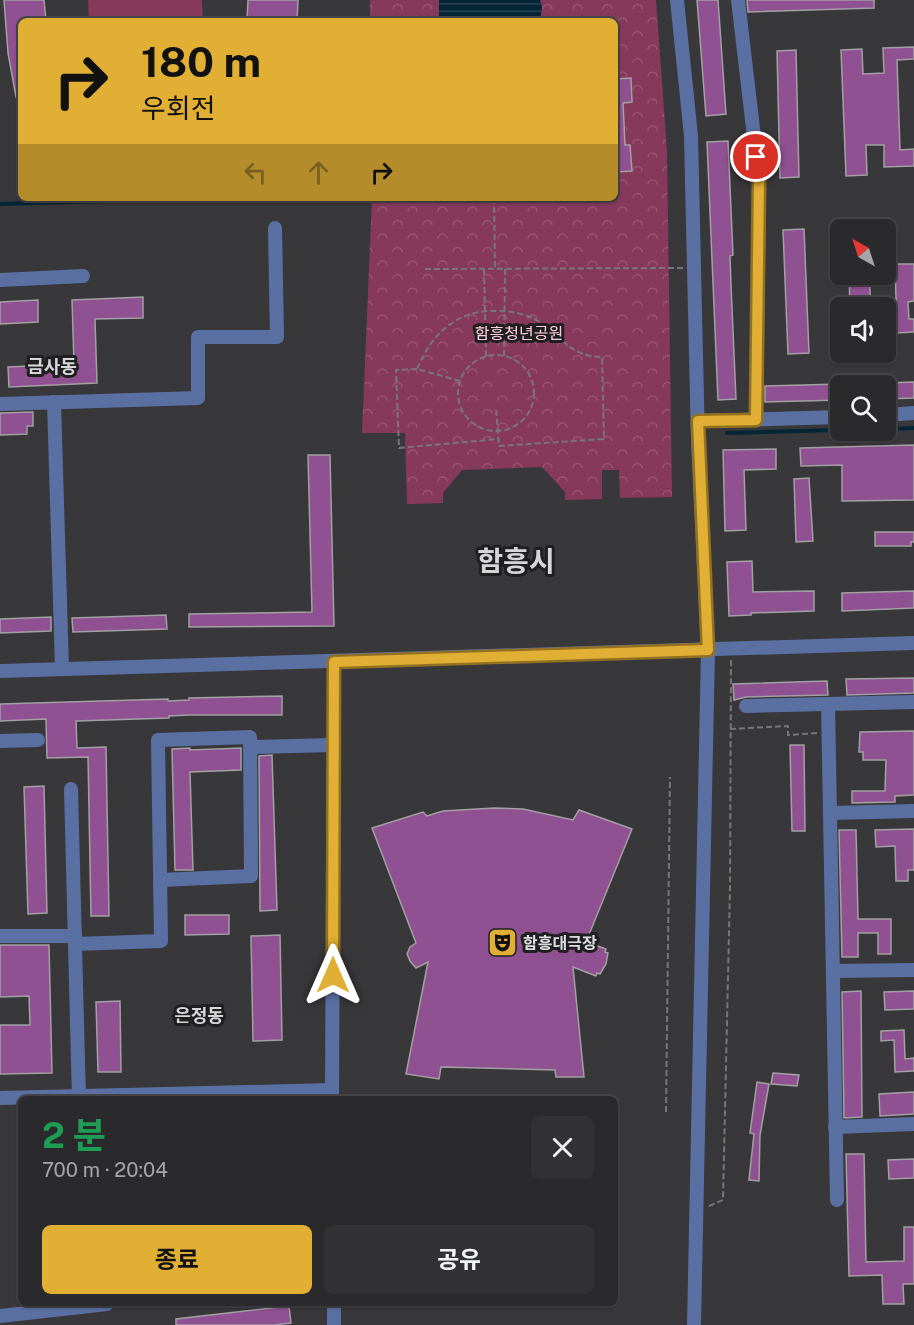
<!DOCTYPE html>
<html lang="ko">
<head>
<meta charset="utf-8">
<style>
  body { margin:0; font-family:"Public Sans","Noto Sans KR",sans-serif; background:#323134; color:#f1f3f6; height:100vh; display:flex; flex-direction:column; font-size:22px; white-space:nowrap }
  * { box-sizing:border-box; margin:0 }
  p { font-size:20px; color:#a5a6a9 }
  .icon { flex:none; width:33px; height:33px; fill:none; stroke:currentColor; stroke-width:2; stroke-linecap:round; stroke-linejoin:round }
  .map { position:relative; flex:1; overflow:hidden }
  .details { position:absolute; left:18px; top:1096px; width:600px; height:210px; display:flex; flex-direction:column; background:#2a292c; border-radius:9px; box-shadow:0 2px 4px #0004,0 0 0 2px #464548 }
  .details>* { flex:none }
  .top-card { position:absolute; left:18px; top:18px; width:600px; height:183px; border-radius:9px; box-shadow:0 2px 4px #0004,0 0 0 2px #464548; background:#e1af34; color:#111; overflow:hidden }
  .needle { width:39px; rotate:321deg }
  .fabs { position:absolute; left:830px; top:219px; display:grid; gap:12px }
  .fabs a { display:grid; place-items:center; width:66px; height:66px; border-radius:9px; background:#2a292c; box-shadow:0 2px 4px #0004,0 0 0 2px #464548; font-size:30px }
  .pin { position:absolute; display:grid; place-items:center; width:51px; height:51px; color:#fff; margin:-26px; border:3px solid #fff; border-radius:50%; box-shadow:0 2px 6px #0007 }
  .me { position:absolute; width:66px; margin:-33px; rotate:0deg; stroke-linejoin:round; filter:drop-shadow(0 0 4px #0008) }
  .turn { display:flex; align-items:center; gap:21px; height:126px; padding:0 24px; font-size:27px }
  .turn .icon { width:78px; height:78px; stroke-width:2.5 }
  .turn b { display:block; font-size:42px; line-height:51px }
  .lanes { display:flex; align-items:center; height:57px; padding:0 24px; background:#0003; justify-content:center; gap:30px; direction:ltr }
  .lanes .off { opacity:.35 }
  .round { display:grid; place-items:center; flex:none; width:63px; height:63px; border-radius:9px; background:#323134 }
  .overview { display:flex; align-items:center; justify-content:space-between; height:102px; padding:0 24px }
  h1 { font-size:36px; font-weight:700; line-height:45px; color:#1e9e55 }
  .primary-button { display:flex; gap:12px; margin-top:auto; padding:12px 24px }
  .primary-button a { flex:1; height:69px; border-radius:9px; background:#e1af34; color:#111; font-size:24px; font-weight:700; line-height:69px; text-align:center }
  .primary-button a+a { background:#323134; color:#f1f3f6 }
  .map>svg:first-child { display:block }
  .grass { fill:#87395b }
  .park { fill:url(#park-crowns) }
  .water { fill:url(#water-rules) }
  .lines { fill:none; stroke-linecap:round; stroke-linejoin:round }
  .stream { stroke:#042536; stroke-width:4 }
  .building { fill:#8f5192; stroke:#a3a0a3; stroke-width:1.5 }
  .path { stroke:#777779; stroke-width:2; stroke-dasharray:6 3; stroke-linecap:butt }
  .minor { stroke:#5a70a2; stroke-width:14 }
  .route-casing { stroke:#927222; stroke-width:15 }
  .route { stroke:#e1af34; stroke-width:10 }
  .labels { text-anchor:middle; stroke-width:6; stroke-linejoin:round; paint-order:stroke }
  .park-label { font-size:16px; fill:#ffcdde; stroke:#1f1f20 }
  .poi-label { font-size:16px; font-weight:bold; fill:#dddddf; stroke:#1f1f20; text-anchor:start }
  .neighbourhood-label { font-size:18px; font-weight:bold; fill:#d6d6d9; stroke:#1f1f20 }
  .town-label { font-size:28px; font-weight:bold; fill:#d6d6d9; stroke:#1f1f20 }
</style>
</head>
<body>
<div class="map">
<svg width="914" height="1325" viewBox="0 0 914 1325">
  <defs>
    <pattern id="park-crowns" width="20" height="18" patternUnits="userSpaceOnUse" patternTransform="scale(1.5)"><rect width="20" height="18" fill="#87395b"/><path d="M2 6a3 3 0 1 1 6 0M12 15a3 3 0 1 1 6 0" fill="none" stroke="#985572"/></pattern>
    <pattern id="water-rules" width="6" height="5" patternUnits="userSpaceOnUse" patternTransform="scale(1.5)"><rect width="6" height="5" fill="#042536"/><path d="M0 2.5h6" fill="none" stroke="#284453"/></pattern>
  </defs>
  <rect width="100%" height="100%" fill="#38373a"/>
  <path class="grass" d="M 88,0 L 202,0 L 203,21 L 89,21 Z"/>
  <path class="park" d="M 370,0 L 656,0 L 667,150 L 672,497 L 620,498 L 619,470 L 602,470 L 602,499 L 565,500 L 565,492 L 542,467 L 462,470 L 443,493 L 443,503 L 407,504 L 405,433 L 362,433 L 372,198 L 615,198 L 615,21 L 370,21 Z"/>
  <path class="water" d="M 439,0 L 540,0 L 542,7 L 540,21 L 439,21 Z"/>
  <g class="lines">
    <g class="stream">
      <path d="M 0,204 L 216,198"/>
      <path d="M 885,429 L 914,428"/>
      <path d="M 727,433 L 840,430"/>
    </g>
  </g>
  <g class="building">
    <path d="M 4,0 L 44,0 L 46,21 L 21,21 L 21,96 L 16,97 L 8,53 Z"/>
    <path d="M 248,0 L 298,0 L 297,21 L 247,21 Z"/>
    <path d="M 697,0 L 718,0 L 726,114 L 706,116 Z"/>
    <path d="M 747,0 L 874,0 L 874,8 L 748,12 Z"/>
    <path d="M 914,47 L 914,59 L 897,60 L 900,150 L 914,149 L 914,166 L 884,167 L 884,145 L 866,145 L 867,175 L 846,176 L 841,50 L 862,49 L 863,74 L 884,73 L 883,48 Z"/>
    <path d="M 796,50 L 799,177 L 780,178 L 777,51 Z"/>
    <path d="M 631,78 L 632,102 L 623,103 L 625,145 L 630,145 L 632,171 L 615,172 L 615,79 Z"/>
    <path d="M 728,141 L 733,255 L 730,256 L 731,285 L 736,399 L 718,400 L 707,142 Z"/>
    <path d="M 868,220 L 868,230 L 833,230 L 832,222 Z"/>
    <path d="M 804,229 L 809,353 L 788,354 L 783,230 Z"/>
    <path d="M 895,264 L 914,264 L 914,301 L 908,302 L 909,319 L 914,319 L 914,332 L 897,333 Z"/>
    <path d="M 849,274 L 869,274 L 871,308 L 850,308 Z"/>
    <path d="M 143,297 L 143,318 L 95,319 L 97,383 L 9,387 L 8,367 L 74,364 L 72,300 Z"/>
    <path d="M 38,300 L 38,322 L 0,324 L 0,302 Z"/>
    <path d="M 914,382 L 914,398 L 885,399 L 885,383 Z"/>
    <path d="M 840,384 L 840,400 L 765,402 L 765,386 Z"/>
    <path d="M 33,412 L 33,426 L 27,426 L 27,434 L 0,435 L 0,413 Z"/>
    <path d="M 914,445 L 914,500 L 842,501 L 842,465 L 801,466 L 800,448 Z"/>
    <path d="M 776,449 L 776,469 L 744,470 L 746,530 L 725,531 L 723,450 Z"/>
    <path d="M 308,455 L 330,455 L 334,626 L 189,627 L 189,614 L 312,612 Z"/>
    <path d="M 809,478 L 813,541 L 796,542 L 794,479 Z"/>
    <path d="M 875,532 L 914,532 L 914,542 L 911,542 L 911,546 L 875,546 Z"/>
    <path d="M 752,561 L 753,592 L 814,591 L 814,611 L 751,613 L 751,615 L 729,616 L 727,562 Z"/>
    <path d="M 914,591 L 914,608 L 842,611 L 842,593 Z"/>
    <path d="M 166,615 L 167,629 L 73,632 L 72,618 Z"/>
    <path d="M 51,617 L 51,631 L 0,633 L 0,619 Z"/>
    <path d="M 914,678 L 914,693 L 847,695 L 846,679 Z"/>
    <path d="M 827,681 L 828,695 L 746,697 L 734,700 L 733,684 Z"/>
    <path d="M 282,696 L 282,715 L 189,715 L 169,716 L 169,718 L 76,721 L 77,748 L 106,747 L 109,916 L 91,916 L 88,757 L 47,758 L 46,719 L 0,721 L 0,704 L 168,699 L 168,701 L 189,700 L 189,698 Z"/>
    <path d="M 914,731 L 914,795 L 895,796 L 895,802 L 852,803 L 852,791 L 885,791 L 886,760 L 863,760 L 863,752 L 859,752 L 860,732 Z"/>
    <path d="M 790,745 L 804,745 L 805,831 L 792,831 Z"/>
    <path d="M 190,748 L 190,750 L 241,748 L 241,770 L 190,772 L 193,870 L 175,870 L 172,749 Z"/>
    <path d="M 272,755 L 277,910 L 260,911 L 259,756 Z"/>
    <path d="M 44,786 L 47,913 L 28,914 L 24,787 Z"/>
    <path d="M 494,808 L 523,809 L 573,820 L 579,810 L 632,829 L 586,942 L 606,949 L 605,952 L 608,953 L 606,964 L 600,974 L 597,973 L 596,976 L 573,967 L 584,1077 L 556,1077 L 555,1070 L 441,1067 L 439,1079 L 406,1074 L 428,962 L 416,968 L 410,961 L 407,954 L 410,947 L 416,943 L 372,828 L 423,812 L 427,816 L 443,811 Z"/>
    <path d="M 914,829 L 914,870 L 908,870 L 908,881 L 896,881 L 895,846 L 876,847 L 875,830 Z"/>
    <path d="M 839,830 L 856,830 L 858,919 L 891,919 L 891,954 L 878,954 L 878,933 L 858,933 L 858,957 L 842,957 Z"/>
    <path d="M 185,915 L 229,915 L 229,934 L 185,935 Z"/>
    <path d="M 280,935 L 282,1040 L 253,1041 L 251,936 Z"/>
    <path d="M 0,945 L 49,945 L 52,1073 L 0,1074 L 0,1025 L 30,1025 L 29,996 L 0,997 Z"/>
    <path d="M 861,991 L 862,1117 L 844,1118 L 842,992 Z"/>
    <path d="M 914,991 L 914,1009 L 885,1010 L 884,992 Z"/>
    <path d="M 120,1001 L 121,1072 L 98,1072 L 96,1002 Z"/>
    <path d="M 904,1030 L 905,1059 L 914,1058 L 914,1071 L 895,1072 L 894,1040 L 881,1041 L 881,1031 Z"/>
    <path d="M 773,1073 L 799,1075 L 797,1086 L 771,1084 Z"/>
    <path d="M 757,1082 L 769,1084 L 760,1135 L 759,1181 L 749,1180 L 754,1134 L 750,1133 Z"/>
    <path d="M 914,1092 L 914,1114 L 880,1116 L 879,1094 Z"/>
    <path d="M 846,1154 L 864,1154 L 866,1262 L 904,1261 L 904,1227 L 914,1227 L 914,1284 L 903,1284 L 904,1304 L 883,1304 L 882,1275 L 849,1276 Z"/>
    <path d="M 914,1159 L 914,1178 L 889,1179 L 888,1160 Z"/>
    <path d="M 289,1306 L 291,1323 L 274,1325 L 176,1325 L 176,1319 Z"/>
  </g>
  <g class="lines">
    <g class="path">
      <path d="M 494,198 L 495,267"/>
      <path d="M 425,269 L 683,268"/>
      <path d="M 484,269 L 486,356"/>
      <circle cx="496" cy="393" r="38"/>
      <path d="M 504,356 L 505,268"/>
      <path d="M 417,369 L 396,370 L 399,448 L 498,439"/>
      <path d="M 460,381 L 417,369 C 432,333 458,309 498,311 C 512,311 526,314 538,321 C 562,337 571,357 602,357 L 604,439 L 499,446 L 496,408"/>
      <path d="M 730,729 L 788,726 L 788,735 L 818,733"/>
      <path d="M 666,1112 L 670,777"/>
      <path d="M 709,1206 L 723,1200 L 730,887 L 731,660"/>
    </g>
    <g class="minor">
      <path d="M 677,0 L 691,136 L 698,442 L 708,650 L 694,1325"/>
      <path d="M 738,0 L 759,180 L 756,420"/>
      <path d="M 0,280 L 83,276"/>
      <path d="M 54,402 L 62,669"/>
      <path d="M 0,404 L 198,398 L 198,337 L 277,337 L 275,228"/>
      <path d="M 885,415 L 914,413"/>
      <path d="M 698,421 L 840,417"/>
      <path d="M 0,671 L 914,643"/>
      <path d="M 828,704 L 837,1200"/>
      <path d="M 746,706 L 914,702"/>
      <path d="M 0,741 L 38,740"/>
      <path d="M 250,747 L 333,745"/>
      <path d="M 71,789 L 79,1100"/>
      <path d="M 830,813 L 914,811"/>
      <path d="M 0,936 L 75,936"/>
      <path d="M 75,944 L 161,941 L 158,740 L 250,737 L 251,876 L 161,880"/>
      <path d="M 833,971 L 914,970"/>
      <path d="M 0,1098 L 332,1090"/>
      <path d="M 332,1100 L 334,662"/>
      <path d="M 835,1127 L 914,1124"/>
      <path d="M 0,1316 L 107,1304"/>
      <path d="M 334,1325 L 334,1304"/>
    </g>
  </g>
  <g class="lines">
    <defs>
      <path id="route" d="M 333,975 L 334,662 L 708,650 L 698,421 L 756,420 L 759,180 L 756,157"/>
    </defs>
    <use href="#route" class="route-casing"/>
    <use href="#route" class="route"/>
  </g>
  <defs>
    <symbol id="theatre-square" viewBox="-11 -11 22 22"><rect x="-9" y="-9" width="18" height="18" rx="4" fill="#e1af34" stroke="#1f1f20"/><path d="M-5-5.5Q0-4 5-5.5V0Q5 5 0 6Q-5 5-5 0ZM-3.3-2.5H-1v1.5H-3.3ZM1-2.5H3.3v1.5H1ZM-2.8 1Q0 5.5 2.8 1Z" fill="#111"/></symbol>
  </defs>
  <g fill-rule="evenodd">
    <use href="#theatre-square" x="486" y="926" width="33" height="33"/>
  </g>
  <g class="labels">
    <g class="park-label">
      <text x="519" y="339">함흥청년공원</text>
    </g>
    <g class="poi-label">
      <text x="523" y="949">함흥대극장</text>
    </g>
    <g class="neighbourhood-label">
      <text x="52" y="373">금사동</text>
      <text x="199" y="1022">은정동</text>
    </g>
    <g class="town-label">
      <text x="516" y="571">함흥시</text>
    </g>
  </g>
</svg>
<div class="fabs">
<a><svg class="needle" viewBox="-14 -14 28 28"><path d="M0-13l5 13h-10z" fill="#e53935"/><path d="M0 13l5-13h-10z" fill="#a5a6a9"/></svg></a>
<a><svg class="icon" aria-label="sound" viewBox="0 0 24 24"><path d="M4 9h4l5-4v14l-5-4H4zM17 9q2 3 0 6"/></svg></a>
<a><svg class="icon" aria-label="search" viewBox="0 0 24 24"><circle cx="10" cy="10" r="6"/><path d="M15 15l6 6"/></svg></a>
</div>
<div class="pin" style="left:756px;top:157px;background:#d93025"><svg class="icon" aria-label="arrive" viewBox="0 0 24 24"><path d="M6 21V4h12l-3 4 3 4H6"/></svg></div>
<svg class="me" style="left:333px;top:975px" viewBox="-20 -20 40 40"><path d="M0-17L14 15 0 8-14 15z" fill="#e1af34" stroke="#fff" stroke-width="4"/></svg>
<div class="top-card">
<div class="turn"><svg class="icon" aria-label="right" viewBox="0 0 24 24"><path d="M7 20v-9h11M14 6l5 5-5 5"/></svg><div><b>180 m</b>우회전</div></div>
<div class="lanes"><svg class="icon off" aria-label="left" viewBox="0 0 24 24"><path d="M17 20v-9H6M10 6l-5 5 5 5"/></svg><svg class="icon off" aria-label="ahead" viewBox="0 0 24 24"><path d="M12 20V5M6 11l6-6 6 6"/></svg><svg class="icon" aria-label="right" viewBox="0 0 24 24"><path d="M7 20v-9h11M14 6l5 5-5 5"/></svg></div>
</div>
<section class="details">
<div class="overview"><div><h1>2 분</h1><p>700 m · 20:04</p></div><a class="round"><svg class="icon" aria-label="close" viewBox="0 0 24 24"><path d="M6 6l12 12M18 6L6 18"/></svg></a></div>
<div class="primary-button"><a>종료</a><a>공유</a></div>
</section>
</div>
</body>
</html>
